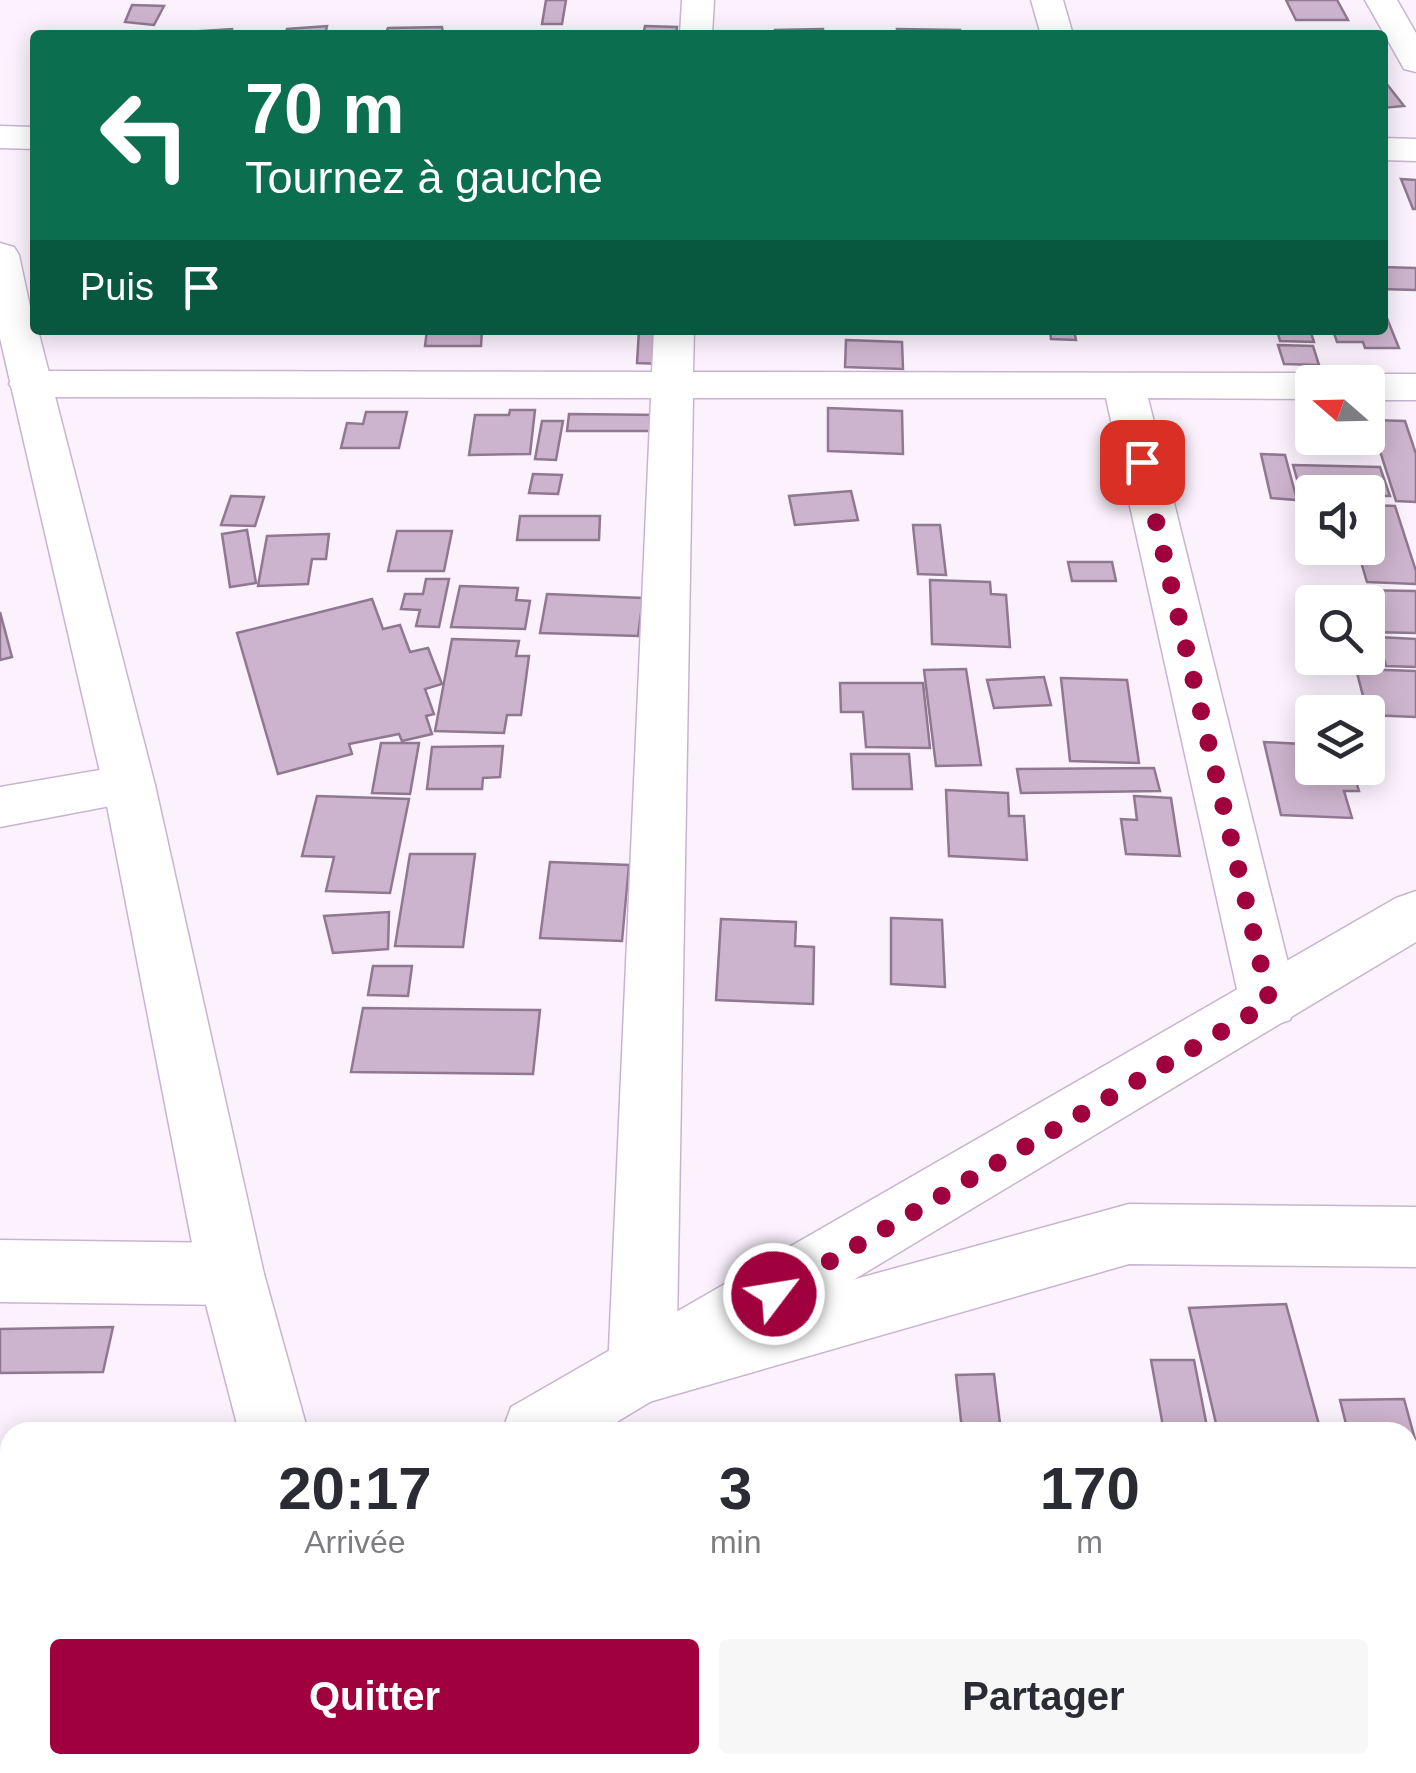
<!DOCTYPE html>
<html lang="fr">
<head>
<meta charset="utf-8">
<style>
  body { margin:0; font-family:Arial,sans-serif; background:#f7f7f7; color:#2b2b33; height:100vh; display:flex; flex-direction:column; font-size:38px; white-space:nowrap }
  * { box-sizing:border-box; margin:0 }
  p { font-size:32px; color:#7c7c81 }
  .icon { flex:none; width:55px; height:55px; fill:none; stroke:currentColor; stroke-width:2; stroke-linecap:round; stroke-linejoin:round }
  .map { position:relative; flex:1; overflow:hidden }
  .side { position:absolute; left:0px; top:1422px; width:1418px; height:352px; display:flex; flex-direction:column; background:#fff; border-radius:30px 30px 0 0; box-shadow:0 5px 25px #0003 }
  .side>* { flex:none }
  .guide { position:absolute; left:30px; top:30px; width:1358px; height:305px; border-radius:10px; box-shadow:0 5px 25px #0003; background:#0b6e4f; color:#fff; overflow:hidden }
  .needle { width:65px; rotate:290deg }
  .controls { position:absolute; left:1295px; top:365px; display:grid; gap:20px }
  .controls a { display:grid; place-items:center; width:90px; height:90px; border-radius:10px; background:#fff; box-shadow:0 5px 25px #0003; font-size:50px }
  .pin { position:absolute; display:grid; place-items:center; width:85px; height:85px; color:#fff; margin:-42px; border-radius:20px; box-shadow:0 5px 15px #0006 }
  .me { position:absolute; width:110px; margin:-55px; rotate:59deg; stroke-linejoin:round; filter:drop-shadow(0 0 8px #0008) }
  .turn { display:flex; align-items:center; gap:35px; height:210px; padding:0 50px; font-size:45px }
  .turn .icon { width:130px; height:130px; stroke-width:2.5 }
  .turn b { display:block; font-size:70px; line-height:85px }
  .then { display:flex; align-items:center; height:95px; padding:0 50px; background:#0003; gap:20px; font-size:38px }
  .eta { display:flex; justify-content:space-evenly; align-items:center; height:170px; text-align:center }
  .eta b { font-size:60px; font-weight:800; line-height:70px }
  .button { display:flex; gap:20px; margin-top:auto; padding:20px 50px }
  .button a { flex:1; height:115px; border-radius:10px; background:#a0013e; color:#fff; font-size:40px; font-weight:800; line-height:115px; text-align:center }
  .button a+a { background:#f7f7f7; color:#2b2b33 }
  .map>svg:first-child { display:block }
  .building { fill:#cdb4ce; stroke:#8f7890; stroke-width:2.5 }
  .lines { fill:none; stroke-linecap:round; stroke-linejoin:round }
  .minor-casing { stroke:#c8b4d0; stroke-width:3 }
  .tertiary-casing { stroke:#c8b4d0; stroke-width:3 }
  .minor { fill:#fff; fill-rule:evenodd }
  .tertiary { fill:#fff; fill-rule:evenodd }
  .route { stroke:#a0013e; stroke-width:18; stroke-dasharray:0 32.4 }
</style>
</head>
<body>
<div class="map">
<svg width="1416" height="1773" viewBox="0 0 1416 1773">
  <rect width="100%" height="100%" fill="#fbf2fe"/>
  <g class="building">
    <path d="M 546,0 L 566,0 L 562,24 L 542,24 Z"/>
    <path d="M 1286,0 L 1337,0 L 1348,20 L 1296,20 Z"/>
    <path d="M 132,5 L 164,6 L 154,25 L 125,22 Z"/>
    <path d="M 327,26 L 325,35 L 285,35 L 287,29 Z"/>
    <path d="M 645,26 L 677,27 L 676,35 L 643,35 Z"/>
    <path d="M 442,27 L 443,35 L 385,35 L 388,28 Z"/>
    <path d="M 232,29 L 232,33 L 245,35 L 187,35 L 187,32 Z"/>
    <path d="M 823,29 L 823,35 L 775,35 L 775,30 Z"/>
    <path d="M 897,29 L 960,30 L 960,35 L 898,35 Z"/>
    <path d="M 1382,78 L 1404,106 L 1382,108 Z"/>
    <path d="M 1401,179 L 1416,180 L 1416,209 L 1413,209 Z"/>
    <path d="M 1382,267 L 1416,268 L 1416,290 L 1382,289 Z"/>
    <path d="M 1382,306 L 1399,348 L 1365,348 L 1363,342 L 1337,342 L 1333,330 L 1382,330 Z"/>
    <path d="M 427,330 L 482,330 L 481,346 L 425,346 Z"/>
    <path d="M 639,330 L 664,330 L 662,364 L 637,363 Z"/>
    <path d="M 1050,330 L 1074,330 L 1076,340 L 1051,339 Z"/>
    <path d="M 1277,330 L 1310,330 L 1314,342 L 1280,341 Z"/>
    <path d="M 846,340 L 902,342 L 903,369 L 845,367 Z"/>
    <path d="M 1278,345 L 1313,346 L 1319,365 L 1284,364 Z"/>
    <path d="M 828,408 L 902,411 L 903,454 L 828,451 Z"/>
    <path d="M 510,410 L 535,410 L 530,454 L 469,455 L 475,415 L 509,415 Z"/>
    <path d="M 366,412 L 407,412 L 399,448 L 341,448 L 347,423 L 363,424 Z"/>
    <path d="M 569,414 L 664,415 L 663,431 L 567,431 Z"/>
    <path d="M 1370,420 L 1405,421 L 1416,454 L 1416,502 L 1396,501 Z"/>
    <path d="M 542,421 L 563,421 L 556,460 L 535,459 Z"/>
    <path d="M 1261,454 L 1285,455 L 1297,500 L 1271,498 Z"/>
    <path d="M 1293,465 L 1380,467 L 1390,496 L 1368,496 L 1368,492 L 1301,493 Z"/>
    <path d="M 533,474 L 562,475 L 558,494 L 529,493 Z"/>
    <path d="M 851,491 L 858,520 L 795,525 L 789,496 Z"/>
    <path d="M 231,496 L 264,497 L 255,526 L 221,525 Z"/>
    <path d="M 1368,505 L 1395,506 L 1416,571 L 1416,584 L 1367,582 L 1361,562 L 1344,562 L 1340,548 L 1368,548 Z"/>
    <path d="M 520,516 L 600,516 L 599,540 L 517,540 Z"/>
    <path d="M 913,525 L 940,525 L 946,575 L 918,574 Z"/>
    <path d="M 247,530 L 256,583 L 230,587 L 222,534 Z"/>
    <path d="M 397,531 L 452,531 L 444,571 L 388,571 Z"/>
    <path d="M 329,534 L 326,559 L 312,559 L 308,584 L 258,586 L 267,536 Z"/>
    <path d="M 1068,562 L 1112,562 L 1116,581 L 1072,581 Z"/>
    <path d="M 426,579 L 449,579 L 439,627 L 416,626 L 420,610 L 401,609 L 405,594 L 423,594 Z"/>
    <path d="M 930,580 L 990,582 L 991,594 L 1006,595 L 1010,647 L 932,644 Z"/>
    <path d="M 460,586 L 518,588 L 516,600 L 530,601 L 525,629 L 451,627 Z"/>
    <path d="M 1353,590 L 1416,591 L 1416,633 L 1368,632 L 1368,602 L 1357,602 Z"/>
    <path d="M 547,594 L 643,598 L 638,636 L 540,633 Z"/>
    <path d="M 372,599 L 383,629 L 400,625 L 410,652 L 428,648 L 442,684 L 425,689 L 434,714 L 426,716 L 432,734 L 402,741 L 399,734 L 349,744 L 352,754 L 278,774 L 237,633 Z"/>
    <path d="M 0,612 L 12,657 L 0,660 Z"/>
    <path d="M 1378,637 L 1416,639 L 1416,667 L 1386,666 Z"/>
    <path d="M 452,639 L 519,641 L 516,656 L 529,656 L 521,715 L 507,715 L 504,733 L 435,731 Z"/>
    <path d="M 966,669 L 981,765 L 936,766 L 924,670 Z"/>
    <path d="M 1356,669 L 1416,671 L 1416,717 L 1368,715 Z"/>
    <path d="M 1044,677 L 1051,705 L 994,708 L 987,680 Z"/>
    <path d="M 1061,678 L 1127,680 L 1139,763 L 1070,761 Z"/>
    <path d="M 840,683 L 923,683 L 930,748 L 866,747 L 863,712 L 841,712 Z"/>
    <path d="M 1264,742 L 1302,744 L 1304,751 L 1312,751 L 1312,768 L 1352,768 L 1359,791 L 1344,791 L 1352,818 L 1281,815 Z"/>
    <path d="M 381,743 L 419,743 L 410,794 L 372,793 Z"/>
    <path d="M 503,746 L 500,777 L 483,778 L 482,789 L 427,789 L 432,747 Z"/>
    <path d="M 851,754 L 909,754 L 912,789 L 853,789 Z"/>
    <path d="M 1154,768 L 1160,791 L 1021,793 L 1017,769 Z"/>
    <path d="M 946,790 L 1008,793 L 1009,816 L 1024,816 L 1027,860 L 949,856 Z"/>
    <path d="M 317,796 L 409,799 L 390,893 L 326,891 L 334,857 L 302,856 Z"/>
    <path d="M 1134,796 L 1171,798 L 1180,856 L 1126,854 L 1121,819 L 1137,820 Z"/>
    <path d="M 410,854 L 475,854 L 463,947 L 395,946 Z"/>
    <path d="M 550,862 L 629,865 L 622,941 L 540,938 Z"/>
    <path d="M 389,912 L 388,949 L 333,953 L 324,916 Z"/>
    <path d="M 891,918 L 942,920 L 945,987 L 891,984 Z"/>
    <path d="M 721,919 L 796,922 L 795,946 L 814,947 L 813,1004 L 716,1000 Z"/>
    <path d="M 373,966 L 412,966 L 408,996 L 368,995 Z"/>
    <path d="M 363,1008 L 540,1010 L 533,1074 L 351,1072 Z"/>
    <path d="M 1286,1304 L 1321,1432 L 1218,1432 L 1189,1308 Z"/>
    <path d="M 113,1327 L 103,1372 L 0,1373 L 0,1329 Z"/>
    <path d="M 1151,1360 L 1194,1360 L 1208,1432 L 1164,1432 Z"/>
    <path d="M 994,1374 L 1001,1432 L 948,1432 L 962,1430 L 956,1375 Z"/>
    <path d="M 1404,1399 L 1416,1443 L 1416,1618 L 1408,1619 L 1408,1432 L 1348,1432 L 1340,1400 Z"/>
    <rect x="789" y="1765" width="48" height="8"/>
    <path d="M 1052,1765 L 1096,1765 L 1097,1773 L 1053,1773 Z"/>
  </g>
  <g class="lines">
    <defs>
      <g id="minor">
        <path d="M 682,0 L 714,0 L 712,35 L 680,35 Z"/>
        <path d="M 1031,0 L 1063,0 L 1073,35 L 1041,35 Z"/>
        <path d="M 1365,0 L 1397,0 L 1416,33 L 1416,72 L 1404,69 Z"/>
        <path d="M 0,126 L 35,127 L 35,149 L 0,148 Z"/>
        <path d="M 1382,138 L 1416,139 L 1416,161 L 1382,160 Z"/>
        <path d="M 654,330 L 694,330 L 693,372 L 1312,373 L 1327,377 L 1331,382 L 1312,382 L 1312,399 L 1148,398 L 1298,1003 L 1290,1020 L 1269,1027 L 1248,1020 L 1240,1003 L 1106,398 L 693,398 L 677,1328 L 1129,1204 L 1416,1207 L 1416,1267 L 1129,1264 L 642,1404 L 618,1395 L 608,1371 L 651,398 L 30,397 L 15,393 L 9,384 L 15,375 L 30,371 L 652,372 Z"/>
        <path d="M 1368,374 L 1416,374 L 1416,400 L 1368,400 L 1368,382 L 1350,382 Z"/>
        <path d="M 129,765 L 147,771 L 155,785 L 147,799 L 0,827 L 0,787 Z"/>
        <path d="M 0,1240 L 231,1243 L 254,1252 L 264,1274 L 254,1296 L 231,1305 L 0,1302 Z"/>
      </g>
      <g id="tertiary">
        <path d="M 0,243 L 14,247 L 19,255 L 35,330 L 38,330 L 155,785 L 264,1274 L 308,1432 L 239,1432 L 198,1274 L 103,785 L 0,338 Z"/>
        <path d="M 1416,891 L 1416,942 L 600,1432 L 502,1432 L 511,1407 L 1396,898 Z"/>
        <path d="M 327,1765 L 405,1765 L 407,1773 L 329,1773 Z"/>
      </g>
    </defs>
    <use href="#minor" class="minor-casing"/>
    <use href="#tertiary" class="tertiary-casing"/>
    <use href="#minor" class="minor"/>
    <use href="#tertiary" class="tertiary"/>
  </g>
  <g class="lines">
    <path class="route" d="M 774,1294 L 1270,1003 L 1142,462"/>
  </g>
</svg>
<div class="controls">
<a><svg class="needle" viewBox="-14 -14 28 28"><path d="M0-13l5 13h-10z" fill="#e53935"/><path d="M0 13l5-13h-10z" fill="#7c7c81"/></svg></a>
<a><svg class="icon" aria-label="sound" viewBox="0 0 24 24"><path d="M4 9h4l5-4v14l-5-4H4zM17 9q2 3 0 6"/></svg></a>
<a><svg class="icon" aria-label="search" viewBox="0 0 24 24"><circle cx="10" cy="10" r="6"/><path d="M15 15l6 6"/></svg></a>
<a><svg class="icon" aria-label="layers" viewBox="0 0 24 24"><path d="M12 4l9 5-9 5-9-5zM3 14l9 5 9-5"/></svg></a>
</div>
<div class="pin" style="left:1142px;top:462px;background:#d93025"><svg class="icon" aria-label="arrive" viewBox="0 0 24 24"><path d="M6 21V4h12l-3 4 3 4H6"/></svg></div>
<svg class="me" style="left:774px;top:1294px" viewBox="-20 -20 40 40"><circle r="17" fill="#a0013e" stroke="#fff" stroke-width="3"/><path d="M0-11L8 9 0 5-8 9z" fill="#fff"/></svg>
<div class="guide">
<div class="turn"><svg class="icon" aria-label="left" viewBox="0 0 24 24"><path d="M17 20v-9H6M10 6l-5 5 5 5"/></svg><div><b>70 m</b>Tournez à gauche</div></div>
<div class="then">Puis<svg class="icon" aria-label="arrive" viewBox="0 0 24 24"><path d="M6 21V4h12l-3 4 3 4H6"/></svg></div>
</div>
<section class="side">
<div class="eta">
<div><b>20:17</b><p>Arrivée</p></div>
<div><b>3</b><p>min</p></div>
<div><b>170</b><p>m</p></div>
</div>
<div class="button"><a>Quitter</a><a>Partager</a></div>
</section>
</div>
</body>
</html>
